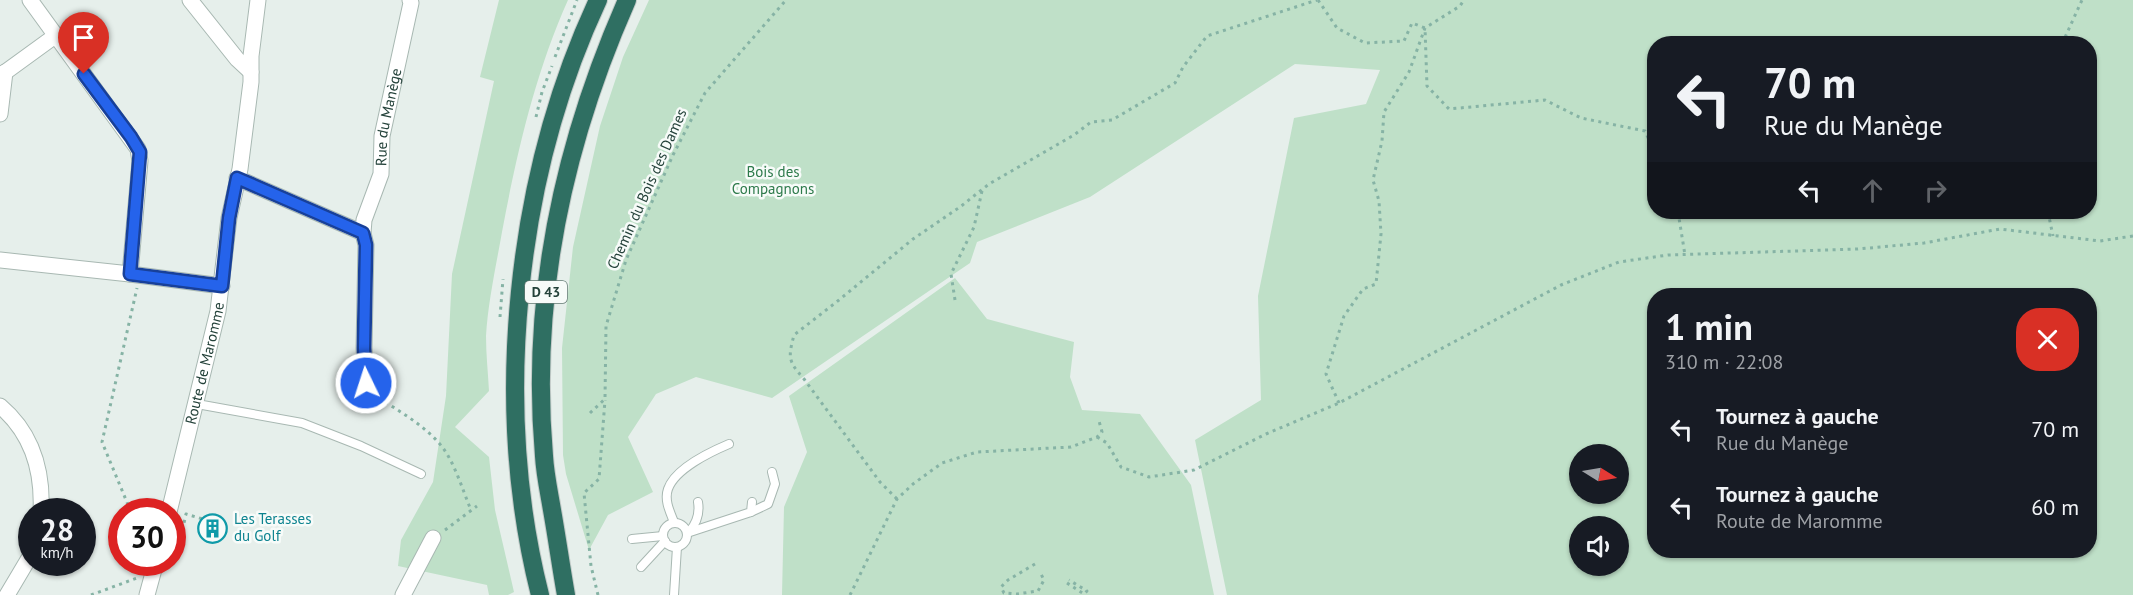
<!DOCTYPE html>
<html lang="fr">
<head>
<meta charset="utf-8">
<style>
  body { margin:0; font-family:"PT Sans",sans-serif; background:#242831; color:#f1f3f6; height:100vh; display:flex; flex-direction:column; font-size:22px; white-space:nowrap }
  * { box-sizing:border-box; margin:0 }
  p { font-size:20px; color:#9ea1a6 }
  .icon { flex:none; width:33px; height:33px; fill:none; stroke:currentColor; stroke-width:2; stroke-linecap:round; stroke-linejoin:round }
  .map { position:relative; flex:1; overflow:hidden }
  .panel { position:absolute; left:1647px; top:288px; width:450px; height:270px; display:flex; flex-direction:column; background:#171b24; border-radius:24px; box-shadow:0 2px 4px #0004 }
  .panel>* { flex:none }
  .top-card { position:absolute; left:1647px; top:36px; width:450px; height:183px; border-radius:24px; box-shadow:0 2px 4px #0004; background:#171b24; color:#f1f3f6; overflow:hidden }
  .needle { width:39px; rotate:101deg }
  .fabs { position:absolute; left:1569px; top:444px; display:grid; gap:12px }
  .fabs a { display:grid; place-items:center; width:60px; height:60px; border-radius:50%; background:#171b24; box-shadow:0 2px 4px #0004; font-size:30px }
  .speed { position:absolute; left:18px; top:498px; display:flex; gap:12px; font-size:30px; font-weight:700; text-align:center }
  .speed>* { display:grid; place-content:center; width:78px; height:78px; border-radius:50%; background:#171b24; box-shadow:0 2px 4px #0004; line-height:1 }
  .speed small { font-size:15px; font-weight:400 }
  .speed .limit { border:9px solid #d22; background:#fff; color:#111 }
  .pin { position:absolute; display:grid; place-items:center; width:51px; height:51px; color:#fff; margin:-62px -26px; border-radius:50% 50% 50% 0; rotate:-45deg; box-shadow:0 0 6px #0007 }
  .pin .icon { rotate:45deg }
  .me { position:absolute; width:66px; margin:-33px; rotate:356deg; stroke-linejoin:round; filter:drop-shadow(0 0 4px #0008) }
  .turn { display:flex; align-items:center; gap:21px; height:126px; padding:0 18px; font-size:27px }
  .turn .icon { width:78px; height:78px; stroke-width:2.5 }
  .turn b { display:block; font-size:42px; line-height:51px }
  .lanes { display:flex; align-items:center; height:57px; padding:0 18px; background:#0003; justify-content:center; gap:30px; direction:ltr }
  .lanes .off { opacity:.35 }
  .round { display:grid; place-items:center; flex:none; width:63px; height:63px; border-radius:24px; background:#242831 }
  .summary { display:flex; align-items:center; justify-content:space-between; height:102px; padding:0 18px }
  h1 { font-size:36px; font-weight:800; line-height:45px }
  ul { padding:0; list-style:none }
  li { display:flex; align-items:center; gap:18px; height:78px; padding:0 18px }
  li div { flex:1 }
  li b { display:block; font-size:22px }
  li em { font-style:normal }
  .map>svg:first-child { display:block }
  .green { fill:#bfe0c8; fill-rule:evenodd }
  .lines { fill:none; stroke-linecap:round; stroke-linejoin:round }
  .lane-casing { stroke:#a8b8b2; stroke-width:10 }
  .street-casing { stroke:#a8b8b2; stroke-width:17 }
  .highway-casing { stroke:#c2cac8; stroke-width:20 }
  .path { stroke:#86b3a5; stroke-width:3; stroke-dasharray:3 4.5; stroke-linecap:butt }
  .lane { stroke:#fff; stroke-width:8 }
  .street { stroke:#fff; stroke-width:15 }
  .highway { stroke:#2f6f62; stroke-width:18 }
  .route-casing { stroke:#184099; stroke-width:15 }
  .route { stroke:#2563eb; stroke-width:10 }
  .labels { text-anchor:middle; stroke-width:5; stroke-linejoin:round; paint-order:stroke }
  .shield { fill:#f7fbf9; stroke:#637a73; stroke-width:1.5 }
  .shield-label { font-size:14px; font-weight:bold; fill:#24423a }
  .street-label { font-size:15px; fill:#24423a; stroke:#f7fbf9 }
  .park-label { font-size:15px; fill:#2d7a4b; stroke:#f7fbf9 }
  .culture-label { font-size:15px; fill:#0d838f; stroke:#f7fbf9; text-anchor:start }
</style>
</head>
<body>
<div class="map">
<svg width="2133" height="595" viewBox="0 0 2133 595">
  <rect width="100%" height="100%" fill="#e6efeb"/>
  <g class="green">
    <path d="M 499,0 L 568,0 C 535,74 517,152 502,232 C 496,266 488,302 486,336 C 486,354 488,373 489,391 L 455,427 L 489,457 L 495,510 L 514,592 L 508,595 L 489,595 L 487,585 L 398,566 L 401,540 L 433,482 L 446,396 L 452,274 L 494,81 L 480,77 Z"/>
    <path d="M 649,0 L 2133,0 L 2133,595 L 1227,595 L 1195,440 L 1261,400 L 1258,296 L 1294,118 L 1366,104 L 1380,70 L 1295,64 L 1090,197 L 977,242 L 970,263 L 772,398 L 696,377 L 656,394 L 628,437 L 653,492 L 608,515 L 589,550 L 566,474 L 563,455 L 562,348 L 573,247 L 600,126 L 623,57 ZM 1654,44 L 2090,44 L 2090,212 L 1654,212 ZM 1654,296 L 2090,296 L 2090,550 L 1654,550 ZM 1580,454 L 1618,454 L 1618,494 L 1580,494 ZM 1580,526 L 1618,526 L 1618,566 L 1580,566 Z"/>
    <path d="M 955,278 L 987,319 L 1074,342 L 1070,377 L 1082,410 L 1140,414 L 1191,485 L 1214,595 L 782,595 L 784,507 L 807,452 L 789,396 Z"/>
  </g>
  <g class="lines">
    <defs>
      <g id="lane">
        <path d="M 197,404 L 302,423 L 361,446 L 421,474"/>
        <path d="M 751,512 L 768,504 L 775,484 L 772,472"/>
        <path d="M 674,522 C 670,512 664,500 668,489 C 675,469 710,452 729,444"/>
        <circle cx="675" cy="535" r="12"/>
        <path d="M 689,532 C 697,523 700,514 698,502"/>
        <path d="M 687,533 L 751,512 L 752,502"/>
        <path d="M 632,539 L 663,536"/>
        <path d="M 641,567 L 665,541"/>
        <path d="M 674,595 L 677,547"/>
      </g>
      <g id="street">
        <path d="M 30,0 L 138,149 L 140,161 L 130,274"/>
        <path d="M 190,0 L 237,59 L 251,72"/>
        <path d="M 0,76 L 55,36"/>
        <path d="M 0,114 L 5,72"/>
        <path d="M 237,178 L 363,233"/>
        <path d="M 0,260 L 130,274 L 222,286"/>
        <path id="s1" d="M 366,383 L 364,348 L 366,245 L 363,233 L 364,220 L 381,174 L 382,136 L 411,3 L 410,0"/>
        <path d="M 0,406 C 32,433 43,471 41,512"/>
        <path id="s2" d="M 169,512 L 218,311 L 229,218 L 240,169 L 251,82 L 251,56 L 258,0"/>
        <path d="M 7,595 L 32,553"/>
        <path d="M 147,595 L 156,562"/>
        <path d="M 403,595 L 433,538"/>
      </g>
      <g id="highway">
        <path d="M 540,595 C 492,405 515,178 598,0"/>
        <path d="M 566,595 C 561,567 557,538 552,510 C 549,492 545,474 544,456 C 530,296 563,145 627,0"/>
      </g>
    </defs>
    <use href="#lane" class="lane-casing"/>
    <use href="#street" class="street-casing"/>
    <use href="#highway" class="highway-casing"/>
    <g class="path">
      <path d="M 1318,0 L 1337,28 L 1365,43 L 1404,41 L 1412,23 L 1425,28 L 1427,86 L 1449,109 L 1545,100 L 1581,118 L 1645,131 L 1654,151"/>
      <path d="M 2062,44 L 2082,0"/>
      <path d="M 555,57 L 577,0"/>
      <path d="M 536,117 L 542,92 L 552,66"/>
      <path d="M 1678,212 L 1685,255"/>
      <path d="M 2048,212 L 2053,236"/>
      <path d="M 955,300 L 951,274 L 974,227 L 982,191"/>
      <path d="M 500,317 L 503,279"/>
      <path d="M 373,394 C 395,409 420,422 438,442 C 454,459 462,489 471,510"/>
      <path d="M 1339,403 L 1326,374 L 1344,316 L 1363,289 L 1376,284 L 1381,234 L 1379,201 L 1373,180 L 1382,141 L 1384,112 L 1409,72 L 1425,28 L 1460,6 L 1464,0"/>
      <path d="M 590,413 L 605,399 L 606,326 L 626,260 L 673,155 L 705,93 L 786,0"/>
      <path d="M 1097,437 L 1107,443 L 1121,467 L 1149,477 L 1194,470 L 1266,434 L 1339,403 L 1561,285 L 1619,262 L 1668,255 L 1858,249 L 1924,243 L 2000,229 L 2100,241 L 2133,236"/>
      <path d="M 897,499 L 880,482 L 804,379 C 788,361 788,358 794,335 L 839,300 L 913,239 L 960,207 L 989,184 L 1074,135 L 1091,122 L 1112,120 L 1175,83 L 1183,67 L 1207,36 L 1317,0"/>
      <path d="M 131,512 L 102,442 L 137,288"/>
      <path d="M 180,521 L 179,523 L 184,523 L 186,514 L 206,520"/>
      <path d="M 445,530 L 477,506"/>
      <path d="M 1035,564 L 1008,580 L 1001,587 L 1004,593 L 1017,594 L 1038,591 L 1044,580 L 1041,574"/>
      <path d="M 1067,583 L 1084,594 L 1087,591 L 1069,580"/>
      <path d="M 91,595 L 137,578"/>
      <path d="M 598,595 L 591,566 L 584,493 L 599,479 L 605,400"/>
      <path d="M 850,595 L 897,499 L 913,484 L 942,463 L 977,452 L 1071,447 L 1097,437 L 1102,432 L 1099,421"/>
    </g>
    <use href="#lane" class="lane"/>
    <use href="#street" class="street"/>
    <use href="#highway" class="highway"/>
  </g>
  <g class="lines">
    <defs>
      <path id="route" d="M 84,74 L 131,137 L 140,152 L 130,274 L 222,286 L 229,218 L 237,178 L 363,233 L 366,245 L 364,348 L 366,383"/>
    </defs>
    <use href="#route" class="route-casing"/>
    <use href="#route" class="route"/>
  </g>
  <defs>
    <symbol id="building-ring" viewBox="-11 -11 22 22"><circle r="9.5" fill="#f7fbf9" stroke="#0f9aa8" stroke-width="1.5"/><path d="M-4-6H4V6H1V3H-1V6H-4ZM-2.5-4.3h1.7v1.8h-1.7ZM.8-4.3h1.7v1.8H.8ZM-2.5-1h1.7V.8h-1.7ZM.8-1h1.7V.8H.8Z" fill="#0f9aa8"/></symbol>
  </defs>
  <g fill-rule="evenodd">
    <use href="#building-ring" x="196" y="512" width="33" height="33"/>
  </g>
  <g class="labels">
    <rect class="shield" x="525" y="281" width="42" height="22" rx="4.5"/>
    <g class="shield-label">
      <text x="546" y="297">D 43</text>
    </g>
    <g class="street-label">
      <text dy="5" stroke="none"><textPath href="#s1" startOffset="270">Rue du Manège</textPath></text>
      <text transform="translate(647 189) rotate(-66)" y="5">Chemin du Bois des Dames</text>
      <text dy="5" stroke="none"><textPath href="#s2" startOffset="153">Route de Maromme</textPath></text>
    </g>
    <g class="park-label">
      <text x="773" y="177">Bois des<tspan x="773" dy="17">Compagnons</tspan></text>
    </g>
    <g class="culture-label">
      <text x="234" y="524">Les Terasses<tspan x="234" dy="17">du Golf</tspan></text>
    </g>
  </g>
</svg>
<div class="fabs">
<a><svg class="needle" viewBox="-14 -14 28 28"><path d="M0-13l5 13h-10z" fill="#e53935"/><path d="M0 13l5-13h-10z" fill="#9ea1a6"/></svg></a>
<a><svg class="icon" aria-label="sound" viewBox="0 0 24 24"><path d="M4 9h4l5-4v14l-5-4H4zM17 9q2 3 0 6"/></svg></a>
</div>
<div class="speed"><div>28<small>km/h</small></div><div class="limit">30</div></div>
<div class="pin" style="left:84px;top:74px;background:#d93025"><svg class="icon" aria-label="arrive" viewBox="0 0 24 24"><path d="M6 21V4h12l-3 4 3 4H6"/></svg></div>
<svg class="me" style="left:366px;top:383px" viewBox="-20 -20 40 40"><circle r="17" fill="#2563eb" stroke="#fff" stroke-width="3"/><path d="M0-11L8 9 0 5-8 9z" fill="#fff"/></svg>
<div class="top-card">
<div class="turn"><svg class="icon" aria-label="left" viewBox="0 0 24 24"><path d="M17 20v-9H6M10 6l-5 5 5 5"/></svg><div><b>70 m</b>Rue du Manège</div></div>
<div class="lanes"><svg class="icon" aria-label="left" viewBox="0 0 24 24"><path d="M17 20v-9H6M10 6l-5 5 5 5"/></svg><svg class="icon off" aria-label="ahead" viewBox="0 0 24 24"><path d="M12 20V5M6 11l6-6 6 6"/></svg><svg class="icon off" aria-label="right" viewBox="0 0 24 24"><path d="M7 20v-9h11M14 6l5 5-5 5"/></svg></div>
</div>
<section class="panel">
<div class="summary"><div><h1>1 min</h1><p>310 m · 22:08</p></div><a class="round" style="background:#d93025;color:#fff"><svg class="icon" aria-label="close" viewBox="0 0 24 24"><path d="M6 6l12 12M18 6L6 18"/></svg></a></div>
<ul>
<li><svg class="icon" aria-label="left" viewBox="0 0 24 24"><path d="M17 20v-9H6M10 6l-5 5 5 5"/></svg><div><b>Tournez à gauche</b><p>Rue du Manège</p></div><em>70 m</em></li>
<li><svg class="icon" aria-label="left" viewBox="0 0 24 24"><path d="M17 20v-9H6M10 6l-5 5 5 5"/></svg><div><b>Tournez à gauche</b><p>Route de Maromme</p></div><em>60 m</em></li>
</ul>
</section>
</div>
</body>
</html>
